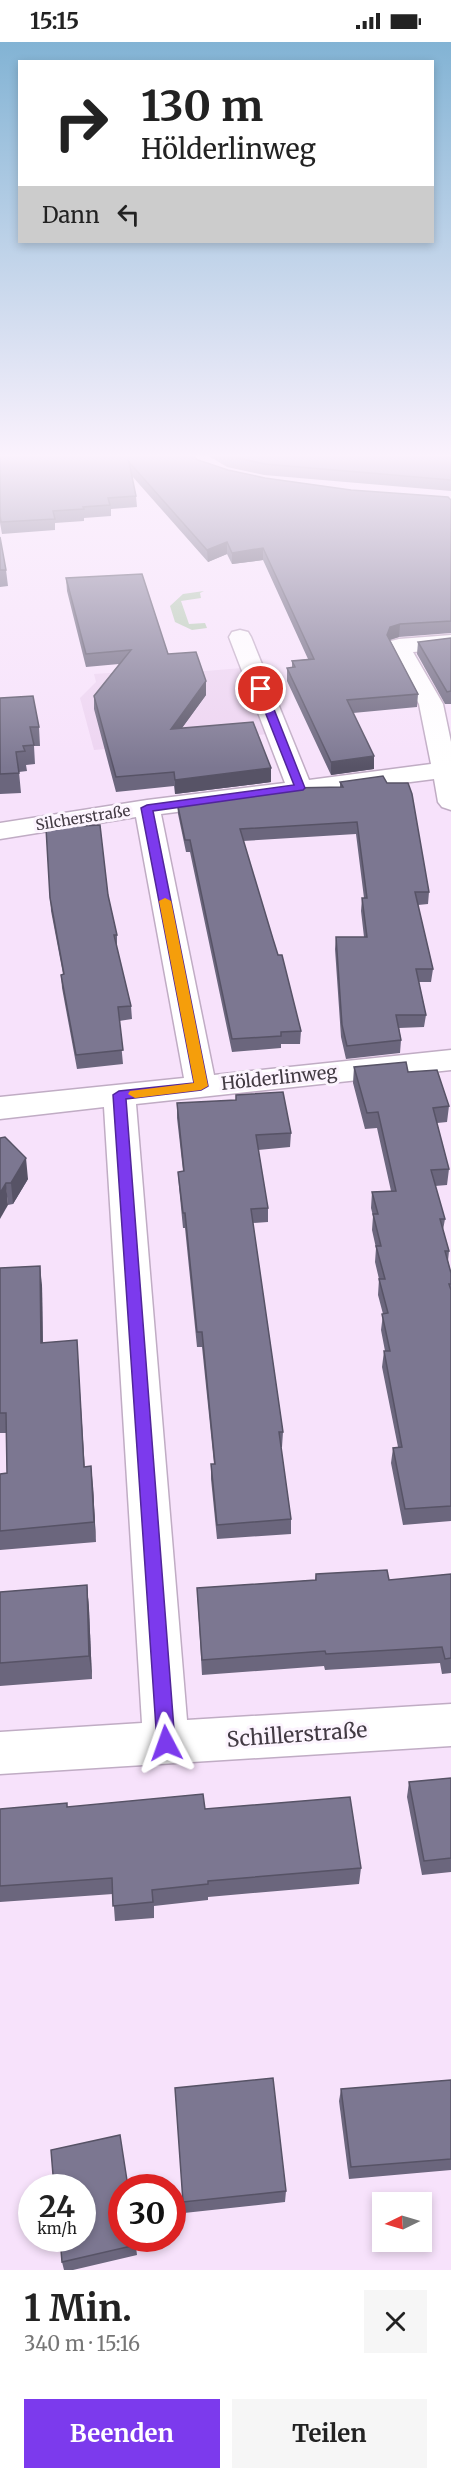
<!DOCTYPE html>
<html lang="de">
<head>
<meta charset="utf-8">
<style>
  body { margin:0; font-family:Merriweather,serif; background:#f6f6f6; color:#222; height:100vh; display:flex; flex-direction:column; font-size:22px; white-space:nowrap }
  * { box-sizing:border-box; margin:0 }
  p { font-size:20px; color:#767676 }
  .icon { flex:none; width:33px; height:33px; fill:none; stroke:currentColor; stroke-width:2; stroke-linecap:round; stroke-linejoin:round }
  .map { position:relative; height:2228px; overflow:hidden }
  .drawer { display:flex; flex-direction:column; background:#fff; flex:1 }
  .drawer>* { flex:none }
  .banner { position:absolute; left:18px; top:18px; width:416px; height:183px; border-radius:0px; box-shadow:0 3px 9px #0003; background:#fff; color:#222; overflow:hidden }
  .needle { width:39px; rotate:265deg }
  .controls { position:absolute; left:372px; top:2150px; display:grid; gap:12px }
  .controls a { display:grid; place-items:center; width:60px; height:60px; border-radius:0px; background:#fff; box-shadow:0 3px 9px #0003; font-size:30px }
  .speed { position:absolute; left:18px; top:2132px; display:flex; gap:12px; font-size:30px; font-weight:700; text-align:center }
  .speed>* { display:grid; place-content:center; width:78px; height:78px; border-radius:50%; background:#fff; box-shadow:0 3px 9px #0003; line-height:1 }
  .speed small { font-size:15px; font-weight:400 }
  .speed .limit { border:9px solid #d22; background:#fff; color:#111 }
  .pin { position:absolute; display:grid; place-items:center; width:51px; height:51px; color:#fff; margin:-26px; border:3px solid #fff; border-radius:50%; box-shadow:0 2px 6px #0007 }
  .me { position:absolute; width:66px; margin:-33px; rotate:356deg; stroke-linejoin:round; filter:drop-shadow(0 0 4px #0008) }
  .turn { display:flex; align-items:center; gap:21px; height:126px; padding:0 24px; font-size:27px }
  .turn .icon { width:78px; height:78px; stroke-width:2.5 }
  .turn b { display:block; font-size:42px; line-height:51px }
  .then { display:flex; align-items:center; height:57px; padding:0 24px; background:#0003; gap:12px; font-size:22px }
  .round { display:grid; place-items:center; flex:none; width:63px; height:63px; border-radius:0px; background:#f6f6f6 }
  .overview { display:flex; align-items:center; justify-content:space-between; height:102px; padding:0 24px }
  h1 { font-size:36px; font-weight:700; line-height:45px }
  .button { display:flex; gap:12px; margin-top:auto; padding:12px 24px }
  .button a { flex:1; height:69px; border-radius:0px; background:#7c3aed; color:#fff; font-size:24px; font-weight:700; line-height:69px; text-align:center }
  .button a+a { background:#f6f6f6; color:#222 }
  .status { display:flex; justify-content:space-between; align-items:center; height:42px; padding:0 30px; background:#fff; direction:ltr }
  .status svg { height:16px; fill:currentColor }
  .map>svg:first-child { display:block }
  .built { fill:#edd4f1 }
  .green { fill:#b4cab2 }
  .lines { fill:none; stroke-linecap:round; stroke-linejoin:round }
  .minor-casing { stroke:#c0acc4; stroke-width:3 }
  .minor { fill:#fff; fill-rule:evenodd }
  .wall { fill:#6b667d }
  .shaded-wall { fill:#575366 }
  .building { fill:#7c7791; stroke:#575366; stroke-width:1.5 }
  .route { fill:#7c3aed; stroke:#51269a; stroke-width:1.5 }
  .slow { fill:#f59e0b }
  .labels { text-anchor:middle; stroke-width:6; stroke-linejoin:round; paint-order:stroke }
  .far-street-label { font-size:15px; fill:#423a43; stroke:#fcf4fe }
  .street-label { font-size:18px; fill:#423a43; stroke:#fcf4fe }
  .near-street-label { font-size:21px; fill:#423a43; stroke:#fcf4fe }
</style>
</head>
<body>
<div class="status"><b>15:15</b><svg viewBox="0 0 49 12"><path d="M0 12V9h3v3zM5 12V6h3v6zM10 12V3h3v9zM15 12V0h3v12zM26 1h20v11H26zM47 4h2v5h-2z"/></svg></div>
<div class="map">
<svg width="451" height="2228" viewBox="0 0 451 2228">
  <rect width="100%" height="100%" fill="#f7e2fb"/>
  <path class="built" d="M 242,626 L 269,692 L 94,708 L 80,656 L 96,640 L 94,632 L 154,628 L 157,633 Z"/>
  <path class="green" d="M 204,549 L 200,551 L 201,556 L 181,559 L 189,582 L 205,581 L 207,586 L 192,588 L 175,580 L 170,564 L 183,552 Z"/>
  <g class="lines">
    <defs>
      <path id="minor" d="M 240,588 L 248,590 L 251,595 L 309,738 L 431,722 L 419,662 L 388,604 L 391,599 L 399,597 L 451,593 L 451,607 L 413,610 L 443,662 L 451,700 L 451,768 L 442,765 L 438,760 L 434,737 L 161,772 L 214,1033 L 451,1008 L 451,1028 L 136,1062 L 187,1678 L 451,1662 L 451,1704 L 0,1732 L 0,1690 L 142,1681 L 104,1065 L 0,1077 L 0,1055 L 184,1036 L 136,775 L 0,797 L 0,781 L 147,758 L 285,741 L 229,595 L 232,590 Z"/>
    </defs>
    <use href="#minor" class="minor-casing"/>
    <use href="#minor" class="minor"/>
  </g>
  <g class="wall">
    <path d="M 0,414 L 198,418 L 228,428 L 265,436 L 351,448 L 451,458 L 451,591 L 399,595 L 390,598 L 418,652 L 417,665 L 353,671 L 374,727 L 331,733 L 287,639 L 287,626 L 292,626 L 292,619 L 308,617 L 263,518 L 232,522 L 227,512 L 208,520 L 132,434 L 136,454 L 137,465 L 111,467 L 111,474 L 84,476 L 84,479 L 55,481 L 55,488 L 2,492 L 0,481 Z"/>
    <path d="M 209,414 L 451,414 L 451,449 L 264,433 L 227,425 Z"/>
    <path d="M 0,495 L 6,528 L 8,544 L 0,545 Z"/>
    <path d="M 66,536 L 206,639 L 206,653 L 182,686 L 271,740 L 175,752 L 174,744 L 116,750 L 94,667 L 94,654 L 119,622 L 86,625 L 67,549 Z"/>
    <path d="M 451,596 L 451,662 L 445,662 L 417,612 L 418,600 Z"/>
    <path d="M 0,656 L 39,685 L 40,704 L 34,704 L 35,722 L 26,723 L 27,729 L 19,730 L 21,751 L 0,752 Z"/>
    <path d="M 340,740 L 429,850 L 428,862 L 418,863 L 433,927 L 431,940 L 419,940 L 426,973 L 424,985 L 399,986 L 401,998 L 400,1011 L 346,1017 L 341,995 L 335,907 L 336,895 L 364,895 L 361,869 L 362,856 L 364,856 L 356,792 L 243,799 L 301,989 L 300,1002 L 281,1002 L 281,1006 L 232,1010 L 190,810 L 186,810 L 178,772 L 177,760 L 340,745 Z"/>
    <path d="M 46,786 L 108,853 L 117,893 L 117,906 L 131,964 L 132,977 L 119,979 L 123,1022 L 77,1027 L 62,946 L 61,933 L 63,932 L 51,869 Z"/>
    <path d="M 354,1025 L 408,1030 L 449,1064 L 447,1080 L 437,1081 L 449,1127 L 447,1143 L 435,1144 L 445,1177 L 443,1188 L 449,1209 L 448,1219 L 451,1231 L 451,1479 L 403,1483 L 391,1421 L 393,1406 L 398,1405 L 382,1325 L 384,1309 L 385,1309 L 381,1288 L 383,1272 L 378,1253 L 379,1237 L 375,1220 L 376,1206 L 372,1188 L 373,1174 L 371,1166 L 372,1150 L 391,1149 L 377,1086 L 365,1087 L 353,1041 Z"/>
    <path d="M 177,1061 L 291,1091 L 290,1105 L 258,1108 L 268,1166 L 268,1180 L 253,1181 L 283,1390 L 282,1405 L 281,1405 L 291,1477 L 291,1492 L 217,1497 L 211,1437 L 211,1422 L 214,1422 L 202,1305 L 197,1305 L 185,1186 L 183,1186 L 179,1145 L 178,1130 L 183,1129 L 177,1076 Z"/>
    <path d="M 0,1096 L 28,1137 L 13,1162 L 8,1163 Z"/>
    <path d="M 0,1226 L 42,1243 L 43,1301 L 78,1318 L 84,1425 L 93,1444 L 96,1500 L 0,1508 L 0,1432 L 7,1431 L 6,1391 L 0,1391 Z"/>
    <path d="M 316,1532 L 389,1538 L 451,1532 L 451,1631 L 442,1632 L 440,1621 L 325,1628 L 324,1624 L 202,1633 L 197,1546 L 315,1538 Z"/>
    <path d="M 87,1543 L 89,1567 L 92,1637 L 0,1644 L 0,1550 Z"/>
    <path d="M 451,1736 L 451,1830 L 422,1833 L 407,1755 L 409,1740 Z"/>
    <path d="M 67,1765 L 205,1767 L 361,1826 L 359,1842 L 208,1855 L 208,1858 L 154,1864 L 154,1876 L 115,1879 L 113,1852 L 0,1860 L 0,1767 Z"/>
    <path d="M 451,2038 L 451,2128 L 349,2137 L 339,2059 L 341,2047 Z"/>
    <path d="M 175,2046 L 286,2149 L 285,2160 L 184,2171 Z"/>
    <path d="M 135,2196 L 137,2213 L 73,2228 L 64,2228 L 62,2220 Z"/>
  </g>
  <g class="shaded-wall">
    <path d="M 227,500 L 227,512 L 208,520 L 207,508 Z"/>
    <path d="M 263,506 L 263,518 L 232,522 L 232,511 Z"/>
    <path d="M 400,582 L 399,595 L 389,598 L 387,593 L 390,585 Z"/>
    <path d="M 206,639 L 206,653 L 171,701 L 171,687 Z"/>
    <path d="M 374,714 L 374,727 L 331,733 L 331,720 Z"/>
    <path d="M 271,726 L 271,740 L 175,752 L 175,738 Z"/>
    <path d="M 26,1116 L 28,1137 L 13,1162 L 11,1141 Z"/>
    <path d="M 6,1141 L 8,1163 L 0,1177 L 0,1151 Z"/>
    <path d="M 40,1224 L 42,1243 L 43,1321 L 41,1301 Z"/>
    <path d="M 77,1298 L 78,1318 L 86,1445 L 84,1425 Z"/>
    <path d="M 91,1424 L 93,1444 L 96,1500 L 94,1480 Z"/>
    <path d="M 87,1543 L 89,1567 L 92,1637 L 89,1614 Z"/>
  </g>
  <g class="building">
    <path d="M 0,414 L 193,414 L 198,418 L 228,428 L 265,436 L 351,448 L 448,455 L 451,458 L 451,579 L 400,582 L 390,585 L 387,593 L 418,652 L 347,658 L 374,714 L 331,720 L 287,626 L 295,625 L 292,619 L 314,617 L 263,506 L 232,511 L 227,500 L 207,508 L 129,420 L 136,454 L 108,456 L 110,463 L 83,465 L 84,467 L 53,469 L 55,477 L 1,480 L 0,474 Z"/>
    <path d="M 230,414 L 451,414 L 451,438 L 265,422 Z"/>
    <path d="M 0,495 L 6,528 L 0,528 Z"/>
    <path d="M 142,532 L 168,612 L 196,610 L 206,639 L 171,687 L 253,680 L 271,726 L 175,738 L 174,730 L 116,735 L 94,654 L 131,608 L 86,612 L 66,536 Z"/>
    <path d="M 451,596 L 451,649 L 447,650 L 418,600 Z"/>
    <path d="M 33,654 L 39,685 L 30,685 L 34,703 L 23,704 L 25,709 L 16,710 L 19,731 L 0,732 L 0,656 Z"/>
    <path d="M 383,734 L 387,741 L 408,741 L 412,752 L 429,850 L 415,850 L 433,927 L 416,927 L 426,973 L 396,973 L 401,998 L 347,1004 L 342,983 L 336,895 L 367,895 L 362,856 L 367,856 L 357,780 L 240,787 L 273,897 L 278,913 L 282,913 L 301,989 L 281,990 L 281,994 L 232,997 L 190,798 L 185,798 L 177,760 L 289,746 L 343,745 L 340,740 Z"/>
    <path d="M 100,783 L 108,853 L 117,893 L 114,893 L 131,964 L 118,965 L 123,1008 L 76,1013 L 61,933 L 64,932 L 50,856 L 46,786 Z"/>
    <path d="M 406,1020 L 408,1030 L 437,1028 L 449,1064 L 433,1066 L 449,1127 L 431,1128 L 445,1177 L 440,1177 L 449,1209 L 445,1209 L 451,1231 L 451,1242 L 449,1242 L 451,1248 L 451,1464 L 405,1467 L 393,1406 L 402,1405 L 384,1309 L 390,1309 L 382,1272 L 388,1271 L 379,1237 L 385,1237 L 376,1204 L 381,1204 L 373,1172 L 378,1172 L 372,1150 L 396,1149 L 378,1070 L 367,1071 L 354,1025 Z"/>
    <path d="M 283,1050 L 291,1091 L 256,1093 L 268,1166 L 251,1167 L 283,1390 L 279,1390 L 291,1477 L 217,1483 L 211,1422 L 215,1422 L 202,1290 L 197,1290 L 185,1171 L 183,1171 L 178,1130 L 184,1129 L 177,1061 L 236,1058 L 236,1053 Z"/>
    <path d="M 5,1095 L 26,1116 L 11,1141 L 6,1141 L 0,1151 L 0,1096 Z"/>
    <path d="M 40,1224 L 41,1301 L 77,1298 L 84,1425 L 91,1424 L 94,1480 L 0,1489 L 0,1432 L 7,1431 L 6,1371 L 0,1371 L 0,1226 Z"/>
    <path d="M 387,1528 L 389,1538 L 451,1532 L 451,1616 L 445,1617 L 442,1605 L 326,1612 L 325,1609 L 202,1618 L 197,1546 L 316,1538 L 316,1532 Z"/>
    <path d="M 87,1543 L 89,1614 L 0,1621 L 0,1550 Z"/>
    <path d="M 451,1736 L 451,1816 L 424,1819 L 409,1740 Z"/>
    <path d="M 203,1752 L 205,1767 L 350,1755 L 361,1826 L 208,1839 L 208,1842 L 152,1848 L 153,1860 L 113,1864 L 112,1836 L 0,1844 L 0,1767 L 67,1761 L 67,1765 Z"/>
    <path d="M 273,2036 L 286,2149 L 183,2160 L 175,2046 Z"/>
    <path d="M 451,2038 L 451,2117 L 351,2125 L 341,2047 Z"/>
    <path d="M 120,2093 L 128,2145 L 122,2145 L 122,2196 L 135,2196 L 136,2203 L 62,2220 L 60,2196 L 82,2196 L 82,2145 L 54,2145 L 51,2108 Z"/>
  </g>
  <linearGradient id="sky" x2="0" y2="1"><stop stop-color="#82b3d4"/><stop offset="0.57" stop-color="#fbf2fd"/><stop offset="1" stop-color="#fbf2fd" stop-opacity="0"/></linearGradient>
  <rect width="451" height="726" fill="url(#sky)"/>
  <path class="route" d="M 261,644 L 266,647 L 305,746 L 303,748 L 153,769 L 208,1044 L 201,1048 L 126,1057 L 175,1701 L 173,1707 L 166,1710 L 159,1707 L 157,1701 L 113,1053 L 119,1049 L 194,1041 L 141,766 L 147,763 L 294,743 L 256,647 Z"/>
  <path class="slow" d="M 165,856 L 171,859 L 208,1044 L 201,1048 L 135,1056 L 128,1052 L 130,1049 L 194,1041 L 159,859 Z"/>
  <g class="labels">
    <g class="far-street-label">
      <text transform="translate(83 776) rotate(-9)" y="5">Silcherstraße</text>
    </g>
    <g class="street-label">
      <text transform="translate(279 1036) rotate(-6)" y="6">Hölderlinweg</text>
    </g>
    <g class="near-street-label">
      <text transform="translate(297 1693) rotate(-4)" y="7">Schillerstraße</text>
    </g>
  </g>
</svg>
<div class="controls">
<a><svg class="needle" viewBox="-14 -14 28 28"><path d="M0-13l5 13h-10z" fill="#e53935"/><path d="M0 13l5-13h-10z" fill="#767676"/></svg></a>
</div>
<div class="speed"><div>24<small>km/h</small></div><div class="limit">30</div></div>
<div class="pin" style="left:261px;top:647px;background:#d93025"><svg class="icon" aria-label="arrive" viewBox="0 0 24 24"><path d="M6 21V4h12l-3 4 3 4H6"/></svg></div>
<svg class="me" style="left:166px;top:1701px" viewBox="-20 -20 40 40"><path d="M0-17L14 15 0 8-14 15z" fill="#7c3aed" stroke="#fff" stroke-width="4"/></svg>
<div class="banner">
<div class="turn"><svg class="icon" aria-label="right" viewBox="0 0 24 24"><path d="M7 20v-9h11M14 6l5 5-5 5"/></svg><div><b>130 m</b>Hölderlinweg</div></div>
<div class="then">Dann<svg class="icon" aria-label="left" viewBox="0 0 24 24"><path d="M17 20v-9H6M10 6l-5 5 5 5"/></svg></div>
</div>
</div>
<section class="drawer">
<div class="overview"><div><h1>1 Min.</h1><p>340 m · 15:16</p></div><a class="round"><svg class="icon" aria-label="close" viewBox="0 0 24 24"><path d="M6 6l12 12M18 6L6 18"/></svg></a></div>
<div class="button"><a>Beenden</a><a>Teilen</a></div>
</section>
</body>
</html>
